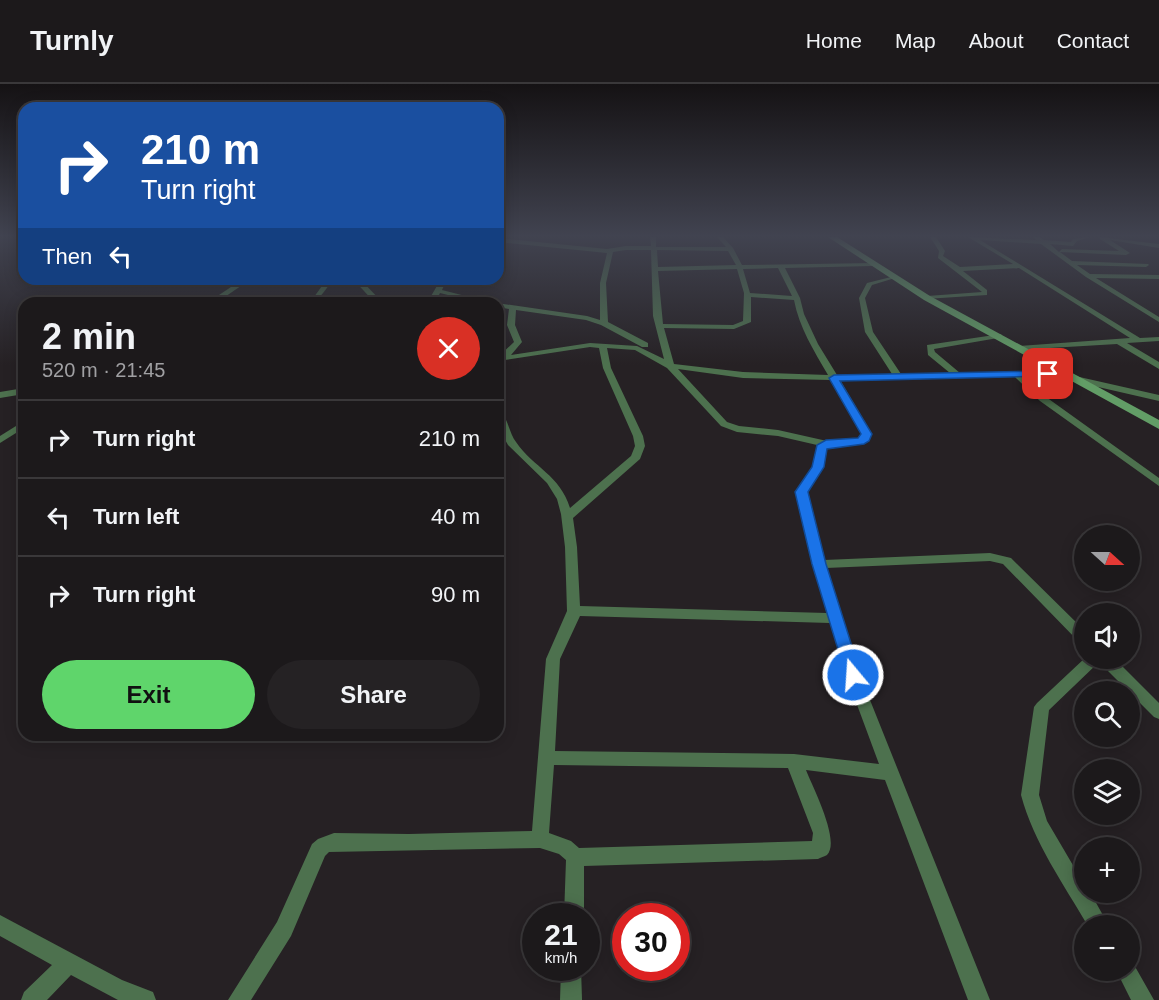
<!DOCTYPE html>
<html lang="en">
<head>
<meta charset="utf-8">
<style>
  body { margin:0; font-family:Helvetica,sans-serif; background:#252224; color:#f1f3f6; height:100vh; display:flex; flex-direction:column; font-size:22px; white-space:nowrap }
  * { box-sizing:border-box; margin:0 }
  p { font-size:20px; color:#a0a0a3 }
  .icon { flex:none; width:33px; height:33px; fill:none; stroke:currentColor; stroke-width:2; stroke-linecap:round; stroke-linejoin:round }
  .map { position:relative; flex:1; overflow:hidden }
  .panel { position:absolute; left:18px; top:213px; width:486px; height:444px; display:flex; flex-direction:column; background:#1c191b; border-radius:18px; box-shadow:0 3px 15px #0003,0 0 0 2px #3a383a }
  .panel>* { flex:none }
  .hud { position:absolute; left:18px; top:18px; width:486px; height:183px; border-radius:18px; box-shadow:0 3px 15px #0003,0 0 0 2px #3a383a; background:#1a4fa0; color:#fff; overflow:hidden }
  .needle { width:39px; rotate:111deg }
  .controls { position:absolute; left:1074px; top:441px; display:grid; gap:12px }
  .controls a { display:grid; place-items:center; width:66px; height:66px; border-radius:50%; background:#1c191b; box-shadow:0 3px 15px #0003,0 0 0 2px #3a383a; font-size:30px }
  .speed { position:absolute; left:522px; top:819px; display:flex; gap:12px; font-size:30px; font-weight:700; text-align:center }
  .speed>* { display:grid; place-content:center; width:78px; height:78px; border-radius:50%; background:#1c191b; box-shadow:0 3px 15px #0003,0 0 0 2px #3a383a; line-height:1 }
  .speed small { font-size:15px; font-weight:400 }
  .speed .limit { border:9px solid #d22; background:#fff; color:#111 }
  .pin { position:absolute; display:grid; place-items:center; width:51px; height:51px; color:#fff; margin:-26px; border-radius:12px; box-shadow:0 3px 9px #0006 }
  .me { position:absolute; width:66px; margin:-33px; rotate:342deg; stroke-linejoin:round; filter:drop-shadow(0 0 4px #0008) }
  .turn { display:flex; align-items:center; gap:21px; height:126px; padding:0 24px; font-size:27px }
  .turn .icon { width:78px; height:78px; stroke-width:2.5 }
  .turn b { display:block; font-size:42px; line-height:51px }
  .then { display:flex; align-items:center; height:57px; padding:0 24px; background:#0003; gap:12px; font-size:22px }
  .round { display:grid; place-items:center; flex:none; width:63px; height:63px; border-radius:32px; background:#252224 }
  .headline { display:flex; align-items:center; justify-content:space-between; height:102px; padding:0 24px }
  h1 { font-size:36px; font-weight:600; line-height:45px }
  .action { display:flex; gap:12px; margin-top:auto; padding:12px 24px }
  .action a { flex:1; height:69px; border-radius:36px; background:#5fd56b; color:#111; font-size:24px; font-weight:600; line-height:69px; text-align:center }
  .action a+a { background:#252224; color:#f1f3f6 }
  ul { padding:0; list-style:none }
  li { display:flex; align-items:center; gap:18px; height:78px; padding:0 24px; border-top:2px solid #3a383a }
  li div { flex:1 }
  li b { display:block; font-size:22px }
  li em { font-style:normal }
  header { display:flex; align-items:center; gap:36px; box-sizing:border-box; height:84px; padding:0 30px; background:#1c191b; border-bottom:2px solid #3a383a }
  header strong { font-size:28px }
  nav { display:flex; gap:33px; margin-inline-start:auto; font-size:21px }
  .map>svg:first-child { display:block }
  .lines { fill:none; stroke-linecap:round; stroke-linejoin:round }
  .minor { fill:#4d714e; fill-rule:evenodd }
  .secondary { fill:#629d66; fill-rule:evenodd }
  .route { fill:#1a73e8; stroke:#114b97; stroke-width:1.5 }
</style>
</head>
<body>
<header>
<strong>Turnly</strong>
<nav><a>Home</a><a>Map</a><a>About</a><a>Contact</a></nav>
</header>
<div class="map">
<svg width="1159" height="916" viewBox="0 0 1159 916">
  <rect width="100%" height="100%" fill="#262124"/>
  <g class="lines">
    <g class="minor">
      <path d="M 650,153 L 656,153 L 656,163 L 726,163 L 717,153 L 723,153 L 733,164 L 742,181 L 874,179 L 874,181 L 872,182 L 785,184 L 800,214 L 804,230 L 818,260 L 837,291 L 892,290 L 865,248 L 859,214 L 867,199 L 895,192 L 895,194 L 872,201 L 865,214 L 873,248 L 901,290 L 950,289 L 928,271 L 927,261 L 1001,250 L 1002,252 L 998,254 L 934,265 L 935,268 L 960,289 L 1068,288 L 1069,290 L 1065,293 L 1025,293 L 1046,313 L 1159,394 L 1159,402 L 1040,317 L 1015,293 L 840,296 L 872,350 L 868,357 L 863,359 L 826,364 L 823,383 L 807,409 L 824,476 L 990,469 L 1011,474 L 1084,546 L 1084,559 L 1079,558 L 1003,480 L 990,477 L 826,484 L 860,591 L 990,916 L 968,916 L 885,696 L 806,686 C 812,702 841,757 827,771 C 825,772 820,774 818,775 L 584,782 L 584,832 L 564,832 L 566,776 L 559,770 L 540,764 L 329,768 L 325,772 L 291,852 L 251,916 L 228,916 L 277,838 L 312,760 L 318,755 L 334,749 L 409,750 L 532,747 L 546,575 L 567,527 L 565,463 L 561,430 L 557,415 L 547,399 L 508,361 L 498,343 L 498,325 C 507,330 509,349 516,358 C 534,384 560,391 570,424 L 631,372 L 635,362 L 633,352 L 603,284 L 599,264 L 590,263 L 498,277 L 498,273 L 514,258 L 507,241 L 509,225 L 498,223 L 497,219 L 587,232 L 600,236 L 600,199 L 607,169 L 498,158 L 498,154 L 607,165 L 626,162 L 651,162 ZM 626,166 L 651,166 L 653,232 L 664,275 L 637,262 L 590,259 L 511,271 L 522,258 L 515,241 L 516,226 L 586,236 L 601,241 L 642,263 L 648,263 L 648,259 L 608,238 L 606,199 L 613,168 ZM 657,166 L 728,167 L 736,181 L 658,183 ZM 778,184 L 792,212 L 750,209 L 743,185 ZM 737,185 L 744,209 L 743,237 L 733,241 L 663,240 L 658,187 ZM 751,213 L 794,216 C 799,243 814,267 828,291 L 743,288 L 674,280 L 664,244 L 734,245 L 751,238 ZM 607,264 L 635,266 L 667,284 L 721,342 L 737,348 L 778,352 L 817,361 L 813,383 L 797,409 L 813,480 L 827,529 L 580,522 L 577,463 L 573,434 L 640,375 L 645,362 L 643,352 L 611,284 ZM 678,285 L 743,294 L 831,296 L 862,350 L 858,354 L 827,357 L 778,346 L 739,342 L 727,338 ZM 580,532 L 830,539 L 846,591 L 879,680 L 794,670 L 555,667 L 560,575 ZM 554,681 L 788,684 L 813,749 L 812,757 L 579,764 L 571,757 L 549,749 Z"/>
      <path d="M 930,153 L 936,153 L 945,167 L 943,172 L 960,183 L 1013,180 L 968,153 L 1036,156 L 1033,153 L 1040,153 L 1044,156 L 1071,158 L 1073,155 L 1090,153 L 1077,157 L 1073,162 L 1050,160 L 1059,168 L 1062,165 L 1119,167 L 1100,155 L 1100,153 L 1159,160 L 1159,164 L 1110,156 L 1130,169 L 1126,171 L 1060,168 L 1072,177 L 1148,180 L 1149,181 L 1146,183 L 1077,181 L 1090,190 L 1159,191 L 1159,195 L 1096,194 L 1159,233 L 1159,238 L 1086,193 L 1041,160 L 980,156 L 1140,254 L 1159,253 L 1159,257 L 1127,259 L 1159,278 L 1159,285 L 1117,260 L 1016,266 L 1016,262 L 1019,262 L 1130,254 L 1019,184 L 963,187 L 987,206 L 987,211 L 925,215 L 924,214 L 927,212 L 982,208 L 938,174 L 939,167 Z"/>
      <path d="M 243,195 L 251,195 L 216,219 L 207,219 Z"/>
      <path d="M 327,195 L 333,195 C 324,208 319,219 301,219 L 314,213 Z"/>
      <path d="M 353,195 L 360,195 L 383,219 L 375,219 Z"/>
      <path d="M 441,195 L 447,195 L 442,206 L 493,219 L 480,219 L 440,209 L 435,219 L 427,219 Z"/>
      <path d="M 1075,292 L 1159,311 L 1159,317 L 1072,297 L 1072,293 Z"/>
      <path d="M 24,304 L 24,310 L 0,314 L 0,308 Z"/>
      <path d="M 24,337 L 24,344 L 0,359 L 0,352 Z"/>
      <path d="M 1085,574 L 1114,574 L 1159,619 L 1159,635 L 1154,633 L 1099,578 L 1049,626 L 1039,711 L 1047,737 L 1084,800 L 1084,808 L 1090,808 L 1109,842 L 1088,842 C 1063,799 1034,759 1021,711 L 1034,623 L 1037,619 Z"/>
      <path d="M 0,831 L 122,896 L 153,908 L 156,916 L 118,916 L 71,891 L 47,916 L 21,916 L 24,908 L 52,881 L 0,852 Z"/>
      <path d="M 1130,877 L 1133,879 L 1154,916 L 1131,916 L 1116,886 L 1130,886 Z"/>
      <path d="M 561,884 L 581,884 L 582,916 L 560,916 Z"/>
    </g>
    <path class="secondary" d="M 828,153 L 837,153 L 930,212 L 1159,336 L 1159,345 L 924,216 Z"/>
  </g>
  <linearGradient id="sky" x2="0" y2="1"><stop stop-color="#151214"/><stop offset="0.54" stop-color="#414350"/><stop offset="1" stop-color="#414350" stop-opacity="0"/></linearGradient>
  <rect width="1159" height="281" fill="url(#sky)"/>
  <path class="route" d="M 1048,287 L 1053,290 L 1052,292 L 840,297 L 872,350 L 869,357 L 864,360 L 827,365 L 824,383 L 808,408 L 826,480 L 861,591 L 859,595 L 853,597 L 847,595 L 812,480 L 795,408 L 812,383 L 817,361 L 826,356 L 858,354 L 861,350 L 829,294 L 834,291 Z"/>
</svg>
<div class="controls">
<a><svg class="needle" viewBox="-14 -14 28 28"><path d="M0-13l5 13h-10z" fill="#e53935"/><path d="M0 13l5-13h-10z" fill="#a0a0a3"/></svg></a>
<a><svg class="icon" aria-label="sound" viewBox="0 0 24 24"><path d="M4 9h4l5-4v14l-5-4H4zM17 9q2 3 0 6"/></svg></a>
<a><svg class="icon" aria-label="search" viewBox="0 0 24 24"><circle cx="10" cy="10" r="6"/><path d="M15 15l6 6"/></svg></a>
<a><svg class="icon" aria-label="layers" viewBox="0 0 24 24"><path d="M12 4l9 5-9 5-9-5zM3 14l9 5 9-5"/></svg></a>
<a>+</a>
<a>−</a>
</div>
<div class="speed"><div>21<small>km/h</small></div><div class="limit">30</div></div>
<div class="pin" style="left:1048px;top:290px;background:#d93025"><svg class="icon" aria-label="arrive" viewBox="0 0 24 24"><path d="M6 21V4h12l-3 4 3 4H6"/></svg></div>
<svg class="me" style="left:853px;top:591px" viewBox="-20 -20 40 40"><circle r="17" fill="#1a73e8" stroke="#fff" stroke-width="3"/><path d="M0-11L8 9 0 5-8 9z" fill="#fff"/></svg>
<div class="hud">
<div class="turn"><svg class="icon" aria-label="right" viewBox="0 0 24 24"><path d="M7 20v-9h11M14 6l5 5-5 5"/></svg><div><b>210 m</b>Turn right</div></div>
<div class="then">Then<svg class="icon" aria-label="left" viewBox="0 0 24 24"><path d="M17 20v-9H6M10 6l-5 5 5 5"/></svg></div>
</div>
<section class="panel">
<div class="headline"><div><h1>2 min</h1><p>520 m · 21:45</p></div><a class="round" style="background:#d93025;color:#fff"><svg class="icon" aria-label="close" viewBox="0 0 24 24"><path d="M6 6l12 12M18 6L6 18"/></svg></a></div>
<ul>
<li><svg class="icon" aria-label="right" viewBox="0 0 24 24"><path d="M7 20v-9h11M14 6l5 5-5 5"/></svg><div><b>Turn right</b></div><em>210 m</em></li>
<li><svg class="icon" aria-label="left" viewBox="0 0 24 24"><path d="M17 20v-9H6M10 6l-5 5 5 5"/></svg><div><b>Turn left</b></div><em>40 m</em></li>
<li><svg class="icon" aria-label="right" viewBox="0 0 24 24"><path d="M7 20v-9h11M14 6l5 5-5 5"/></svg><div><b>Turn right</b></div><em>90 m</em></li>
</ul>
<div class="action"><a>Exit</a><a>Share</a></div>
</section>
</div>
</body>
</html>
